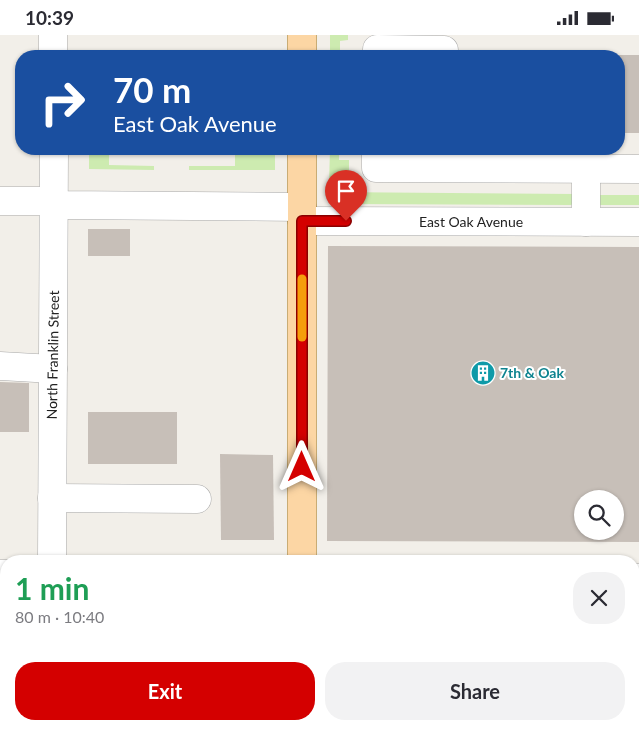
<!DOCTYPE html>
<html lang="en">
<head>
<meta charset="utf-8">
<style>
  body { margin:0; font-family:Lato,sans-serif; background:#f2f2f3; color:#2b2b33; height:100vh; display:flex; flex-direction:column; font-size:19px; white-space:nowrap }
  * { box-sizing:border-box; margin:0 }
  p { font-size:16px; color:#7c7c81 }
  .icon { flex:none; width:28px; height:28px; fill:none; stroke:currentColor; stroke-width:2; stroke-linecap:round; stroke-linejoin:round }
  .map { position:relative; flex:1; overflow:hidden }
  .details { position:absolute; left:0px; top:520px; width:640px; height:175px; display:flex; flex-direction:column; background:#fff; border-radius:20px 20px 0 0; box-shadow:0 1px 4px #0004 }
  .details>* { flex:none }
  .guide { position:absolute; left:15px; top:15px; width:610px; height:105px; border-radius:20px; box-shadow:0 1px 4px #0004; background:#1a4fa0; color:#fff; overflow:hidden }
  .tools { position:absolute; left:574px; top:455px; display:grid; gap:10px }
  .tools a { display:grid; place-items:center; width:50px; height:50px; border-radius:50%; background:#fff; box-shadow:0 1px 4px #0004; font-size:25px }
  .pin { position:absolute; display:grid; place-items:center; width:42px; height:42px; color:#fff; margin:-51px -21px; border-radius:50% 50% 50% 0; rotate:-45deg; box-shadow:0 0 5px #0007 }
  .pin .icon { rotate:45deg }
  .me { position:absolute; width:55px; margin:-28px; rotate:0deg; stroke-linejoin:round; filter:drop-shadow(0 0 4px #0008) }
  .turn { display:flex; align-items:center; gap:18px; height:105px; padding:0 15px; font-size:22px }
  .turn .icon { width:65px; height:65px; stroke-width:2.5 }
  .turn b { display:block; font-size:35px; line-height:42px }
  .round { display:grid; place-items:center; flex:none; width:52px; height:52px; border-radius:20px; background:#f2f2f3 }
  .summary { display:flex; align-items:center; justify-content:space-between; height:85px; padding:0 15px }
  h1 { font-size:30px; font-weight:700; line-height:38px; color:#1e9e55 }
  .primary-button { display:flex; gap:10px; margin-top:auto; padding:10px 15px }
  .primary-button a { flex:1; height:58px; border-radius:20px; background:#d40000; color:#fff; font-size:20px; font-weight:700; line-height:58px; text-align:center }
  .primary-button a+a { background:#f2f2f3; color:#2b2b33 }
  .status { display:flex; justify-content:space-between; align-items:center; height:35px; padding:0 25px; background:#fff; direction:ltr }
  .status svg { height:14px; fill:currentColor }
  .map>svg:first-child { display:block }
  .grass { fill:#cdebb0 }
  .building { fill:#c7bfb8; fill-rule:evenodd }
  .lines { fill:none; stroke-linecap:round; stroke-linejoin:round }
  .minor-casing { stroke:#a9a9a9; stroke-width:29 }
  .major-casing { stroke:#a06b00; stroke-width:29 }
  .minor { stroke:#fff; stroke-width:28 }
  .major { stroke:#fcd6a4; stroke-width:28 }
  .route-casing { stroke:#8a0000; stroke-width:12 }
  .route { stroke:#d40000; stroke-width:9 }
  .slow { stroke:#f59e0b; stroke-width:9 }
  .labels { text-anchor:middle; stroke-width:4; stroke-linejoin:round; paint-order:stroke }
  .street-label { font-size:14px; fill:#222; stroke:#fff }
  .culture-label { font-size:14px; font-weight:bold; fill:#0d838f; stroke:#fff; text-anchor:start }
</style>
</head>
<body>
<div class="status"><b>10:39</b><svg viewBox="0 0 49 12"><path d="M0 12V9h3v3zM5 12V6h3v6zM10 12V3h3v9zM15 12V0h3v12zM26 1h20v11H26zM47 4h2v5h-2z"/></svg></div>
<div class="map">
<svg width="639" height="695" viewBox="0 0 639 695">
  <rect width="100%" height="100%" fill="#f2efe9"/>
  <g class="grass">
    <path d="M 330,0 L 348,0 L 348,5 L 340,6 L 340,21 L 330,21 Z"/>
    <path d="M 89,114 L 109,114 L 109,130 L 154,131 L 154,135 L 89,134 Z"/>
    <path d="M 235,114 L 275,114 L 275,135 L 189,135 L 189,131 L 235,131 Z"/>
    <path d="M 330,114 L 339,114 L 339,125 L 349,125 L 349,149 L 329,149 Z"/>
    <path d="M 328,157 L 576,159 L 576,167 L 571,170 L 344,169 L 328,163 Z"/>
    <path d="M 596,160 L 639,160 L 639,170 L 600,170 L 596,167 Z"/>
  </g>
  <g class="building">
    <rect x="619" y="20" width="20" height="78"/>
    <rect x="88" y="194" width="42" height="27"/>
    <path d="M 328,211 L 639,212 L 639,507 L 327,506 ZM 582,464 L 615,464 L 615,496 L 582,496 Z"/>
    <path d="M 0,347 L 29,348 L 29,397 L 0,397 Z"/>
    <rect x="88" y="377" width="89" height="52"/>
    <path d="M 220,419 L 273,420 L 274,505 L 221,505 Z"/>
  </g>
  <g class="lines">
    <defs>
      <g id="minor">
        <path d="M 53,0 L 53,21"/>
        <path d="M 377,21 L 377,14 L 444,15 L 444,21"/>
        <path d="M 376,114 L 376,133 L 639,134"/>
        <path d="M 586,134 L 586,187"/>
        <path d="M 0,166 L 55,166 L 59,170 L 302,172"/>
        <path d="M 302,186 L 639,187"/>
        <path d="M 0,331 L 53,334"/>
        <path d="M 52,463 L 197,464"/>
        <path d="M 52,526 L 54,114"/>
        <path d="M 0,539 L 6,539"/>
        <path d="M 634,543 L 639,543"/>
        <path d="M 507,689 L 507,695"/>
        <path d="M 50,695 L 50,689"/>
      </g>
      <g id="major">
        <path d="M 302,0 L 302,21"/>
        <path d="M 302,114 L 302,526"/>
        <path d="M 301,695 L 301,689"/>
      </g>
    </defs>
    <use href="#minor" class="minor-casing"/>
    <use href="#major" class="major-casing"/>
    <use href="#minor" class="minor"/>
    <use href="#major" class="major"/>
  </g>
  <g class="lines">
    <defs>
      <path id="route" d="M 302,432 L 302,186 L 346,186"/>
    </defs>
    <use href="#route" class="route-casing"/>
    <use href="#route" class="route"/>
    <path class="slow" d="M 302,244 L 302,302"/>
  </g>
  <defs>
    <symbol id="building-disc" viewBox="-11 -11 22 22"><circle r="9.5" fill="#0f9aa8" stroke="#fff"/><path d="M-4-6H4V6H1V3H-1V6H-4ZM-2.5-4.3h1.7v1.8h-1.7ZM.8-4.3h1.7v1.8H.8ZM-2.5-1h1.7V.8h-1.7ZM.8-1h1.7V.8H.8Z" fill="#fff"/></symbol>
  </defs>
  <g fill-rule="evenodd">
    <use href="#building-disc" x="469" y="324" width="28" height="28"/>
  </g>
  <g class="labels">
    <g class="street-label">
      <text x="471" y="192">East Oak Avenue</text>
      <text transform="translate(53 320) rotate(-89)" y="5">North Franklin Street</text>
    </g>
    <g class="culture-label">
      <text x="500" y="343">7th &amp; Oak</text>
    </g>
  </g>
</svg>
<div class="tools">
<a><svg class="icon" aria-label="search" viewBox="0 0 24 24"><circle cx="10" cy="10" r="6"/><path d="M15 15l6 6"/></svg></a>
</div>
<div class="pin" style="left:346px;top:186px;background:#d93025"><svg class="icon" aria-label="arrive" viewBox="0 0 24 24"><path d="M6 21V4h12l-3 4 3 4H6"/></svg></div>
<svg class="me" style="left:302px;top:432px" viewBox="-20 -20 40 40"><path d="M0-17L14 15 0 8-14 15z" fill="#d40000" stroke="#fff" stroke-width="4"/></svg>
<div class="guide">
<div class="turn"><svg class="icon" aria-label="right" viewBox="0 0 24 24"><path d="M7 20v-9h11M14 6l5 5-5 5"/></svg><div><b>70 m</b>East Oak Avenue</div></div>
</div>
<section class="details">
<div class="summary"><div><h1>1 min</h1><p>80 m · 10:40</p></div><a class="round"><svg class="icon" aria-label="close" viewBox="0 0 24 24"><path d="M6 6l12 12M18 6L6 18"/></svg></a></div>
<div class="primary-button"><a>Exit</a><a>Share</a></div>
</section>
</div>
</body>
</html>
